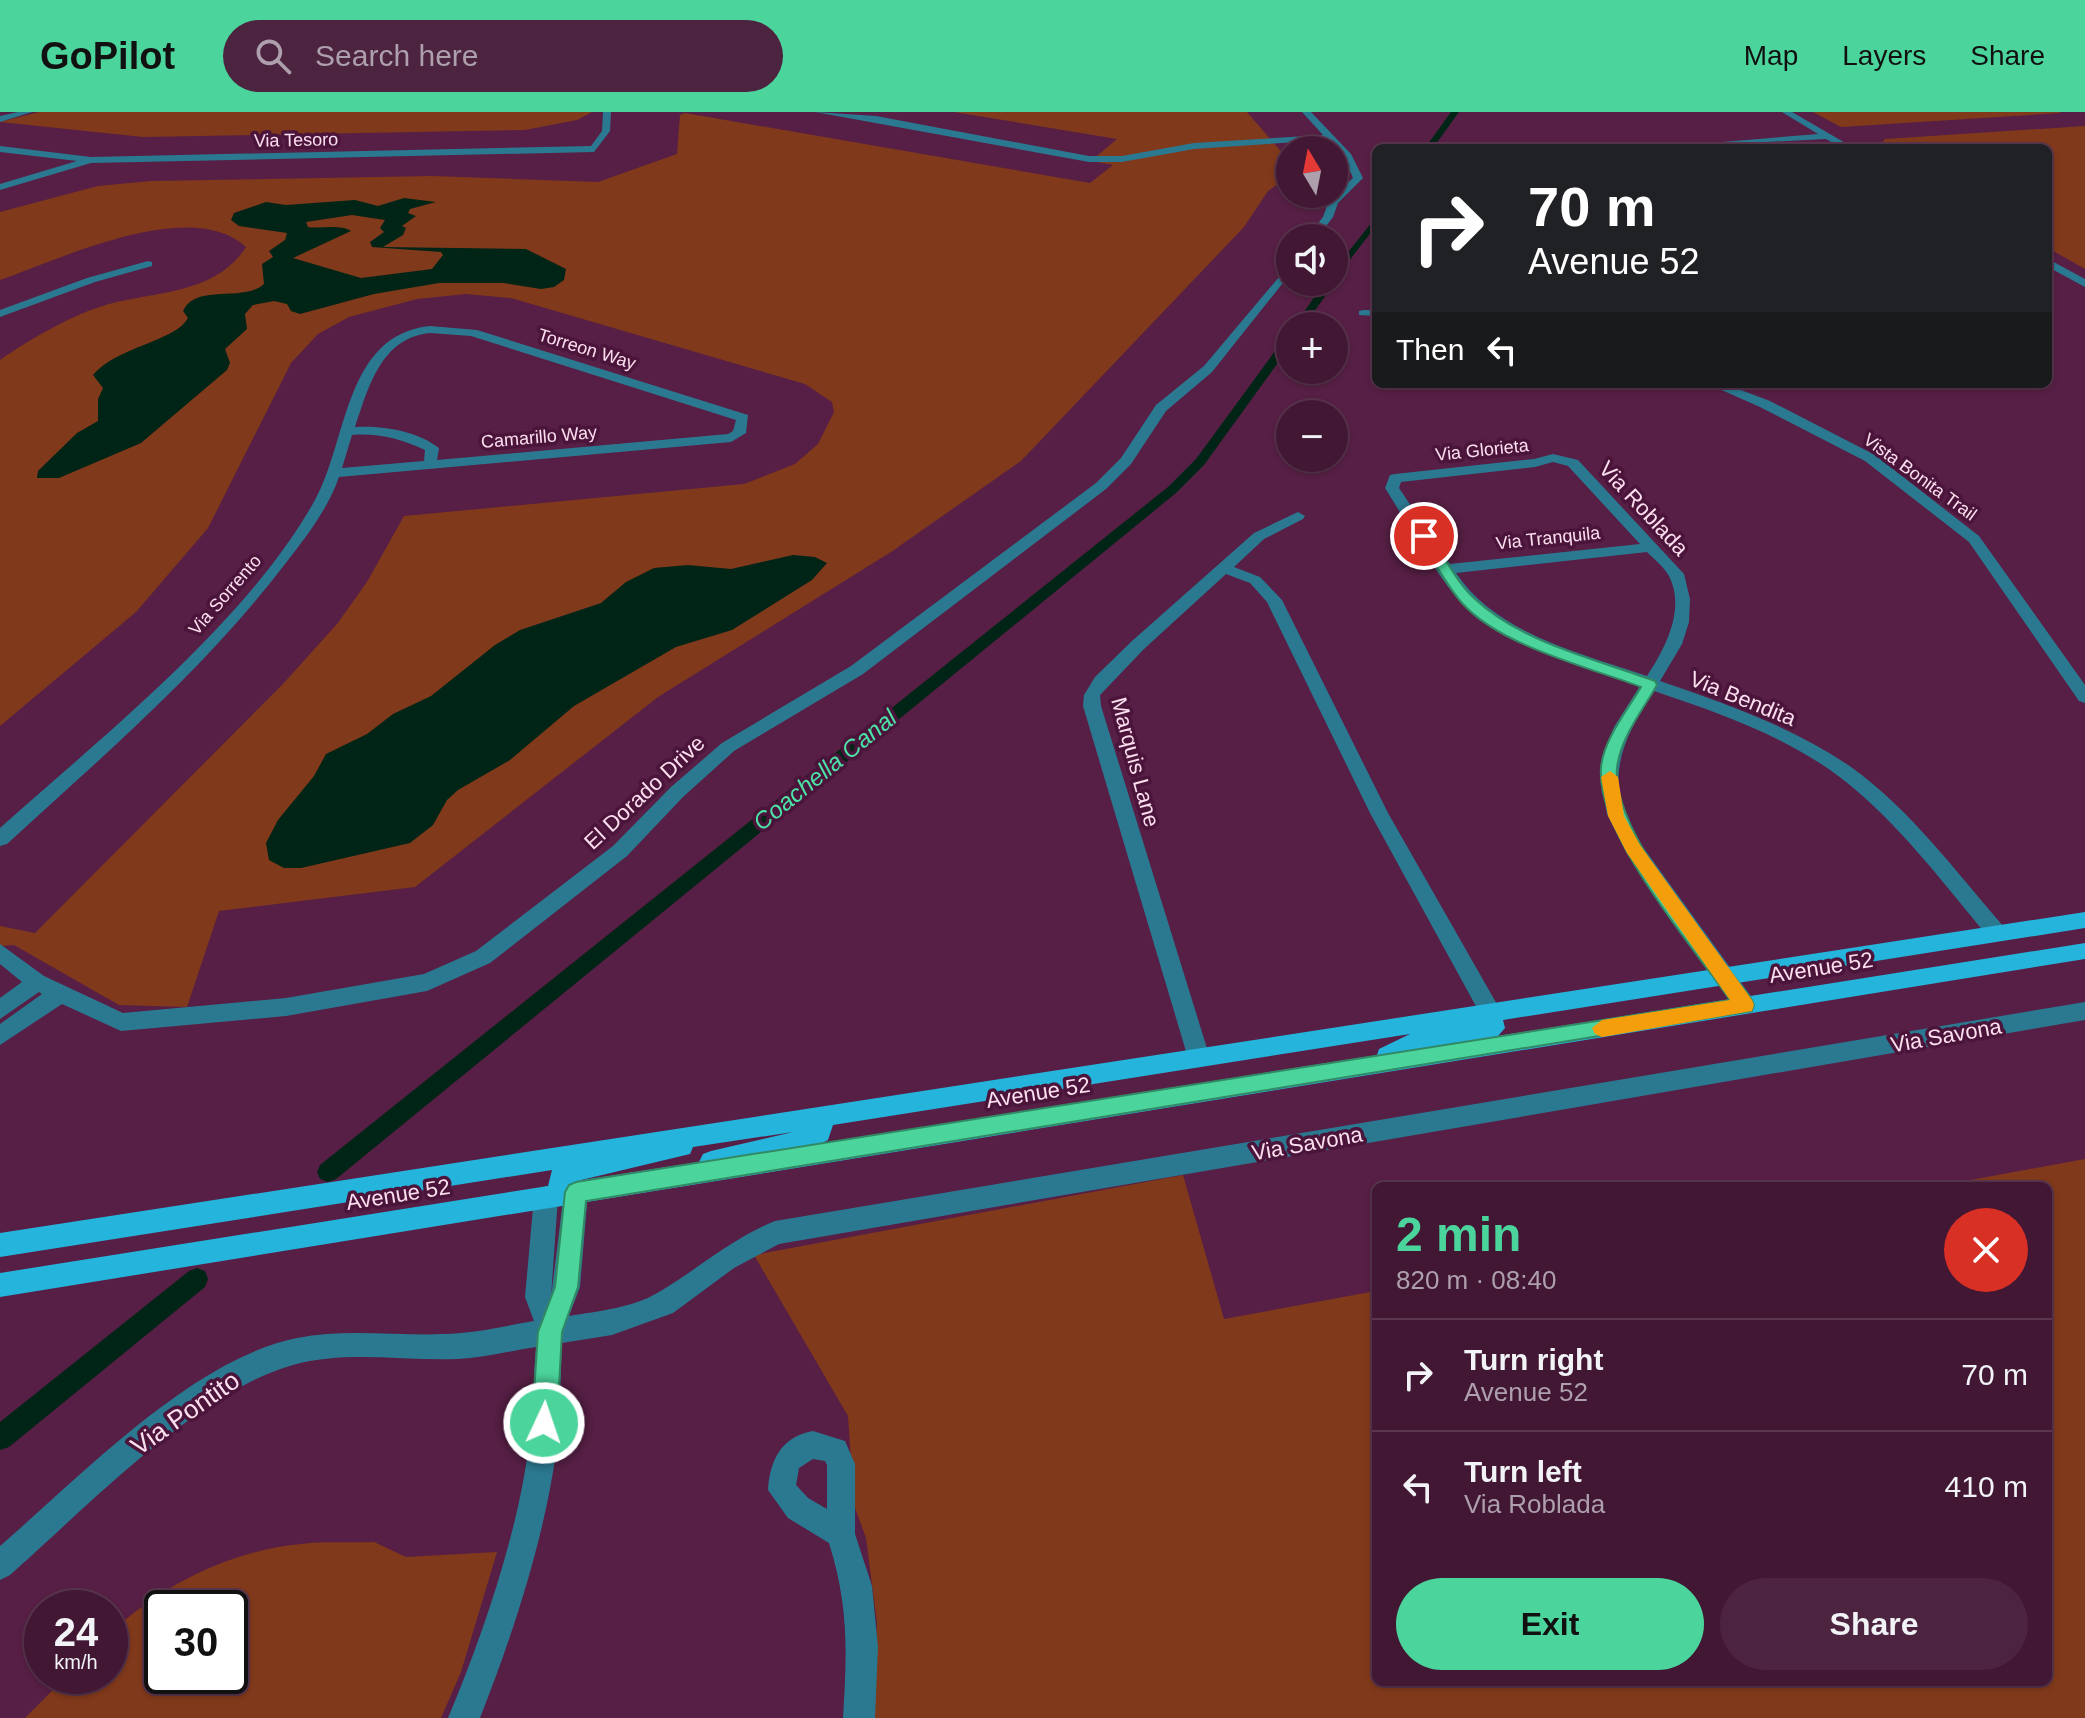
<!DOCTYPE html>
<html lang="en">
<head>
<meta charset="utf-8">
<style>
  body { margin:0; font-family:Helvetica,sans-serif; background:#4c2440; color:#f1f3f6; height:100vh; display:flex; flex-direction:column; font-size:30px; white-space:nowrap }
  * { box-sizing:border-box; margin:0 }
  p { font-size:26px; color:#ae9fac }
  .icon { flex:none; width:44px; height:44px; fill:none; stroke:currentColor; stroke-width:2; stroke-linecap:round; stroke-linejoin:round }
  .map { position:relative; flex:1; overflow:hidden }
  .sheet { position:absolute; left:1372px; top:1070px; width:680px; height:504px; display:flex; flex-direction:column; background:#411734; border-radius:12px; box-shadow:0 2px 6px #0004,0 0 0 2px #5a364f }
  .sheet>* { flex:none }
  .top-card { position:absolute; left:1372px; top:32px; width:680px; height:244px; border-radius:12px; box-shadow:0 2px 6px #0004,0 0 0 2px #5a364f; background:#202124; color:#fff; overflow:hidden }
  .needle { width:52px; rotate:350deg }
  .fabs { position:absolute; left:1276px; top:24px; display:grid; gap:16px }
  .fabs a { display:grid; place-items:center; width:72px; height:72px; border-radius:50%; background:#411734; box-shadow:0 2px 6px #0004,0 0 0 2px #5a364f; font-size:40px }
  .speed { position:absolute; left:24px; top:1478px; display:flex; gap:16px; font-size:40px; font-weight:700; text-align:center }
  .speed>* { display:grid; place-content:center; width:104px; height:104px; border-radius:50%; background:#411734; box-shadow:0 2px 6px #0004,0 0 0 2px #5a364f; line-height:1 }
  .speed small { font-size:20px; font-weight:400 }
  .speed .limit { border:4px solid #111; border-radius:12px; background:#fff; color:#111 }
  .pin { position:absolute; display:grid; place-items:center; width:68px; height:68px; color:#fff; margin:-34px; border:4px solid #fff; border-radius:50%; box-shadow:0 2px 8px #0007 }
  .me { position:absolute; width:88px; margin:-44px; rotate:3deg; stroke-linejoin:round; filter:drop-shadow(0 0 6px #0008) }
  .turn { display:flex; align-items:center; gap:28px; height:168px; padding:0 24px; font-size:36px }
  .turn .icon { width:104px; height:104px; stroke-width:2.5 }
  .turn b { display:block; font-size:56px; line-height:68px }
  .then { display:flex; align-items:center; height:76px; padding:0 24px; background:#0003; gap:16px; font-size:30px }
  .round { display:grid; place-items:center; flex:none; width:84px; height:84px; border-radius:42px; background:#4c2440 }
  .headline { display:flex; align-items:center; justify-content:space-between; height:136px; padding:0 24px }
  h1 { font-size:48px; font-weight:600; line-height:60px; color:#4bd49b }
  .button { display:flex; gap:16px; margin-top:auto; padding:16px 24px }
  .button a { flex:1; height:92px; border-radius:48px; background:#4bd49b; color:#111; font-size:32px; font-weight:600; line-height:92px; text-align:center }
  .button a+a { background:#4c2440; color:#f1f3f6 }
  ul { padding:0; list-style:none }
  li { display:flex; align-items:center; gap:24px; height:112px; padding:0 24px; border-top:2px solid #5a364f }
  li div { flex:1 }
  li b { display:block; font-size:30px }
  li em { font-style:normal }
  header { display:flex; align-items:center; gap:48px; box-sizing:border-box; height:112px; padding:0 40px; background:#4bd49b; color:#111 }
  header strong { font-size:38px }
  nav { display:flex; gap:44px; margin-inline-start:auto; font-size:28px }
  .search { width:560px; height:72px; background:#4c2440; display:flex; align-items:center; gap:20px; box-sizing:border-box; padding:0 28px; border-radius:44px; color:#ae9fac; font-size:30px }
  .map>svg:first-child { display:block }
  .green { fill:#80391a; fill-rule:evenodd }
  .water { fill:#002416; fill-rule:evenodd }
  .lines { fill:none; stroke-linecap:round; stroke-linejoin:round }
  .canal { fill:#002416; fill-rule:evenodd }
  .minor { fill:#2b7991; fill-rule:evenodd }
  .major { fill:#25b4dc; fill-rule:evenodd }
  .route { fill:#4bd49b; stroke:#318a65; stroke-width:2 }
  .slow { fill:#f59e0b }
  .labels { text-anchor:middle; stroke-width:7; stroke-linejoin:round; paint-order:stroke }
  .far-street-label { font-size:18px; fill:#fcdfef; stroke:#4b143a }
  .street-label { font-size:22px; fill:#fcdfef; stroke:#4b143a }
  .water-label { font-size:24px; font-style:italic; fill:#4ce3a6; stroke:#4b143a }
  .near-street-label { font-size:26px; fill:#fcdfef; stroke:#4b143a }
</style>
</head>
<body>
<header>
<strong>GoPilot</strong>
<div class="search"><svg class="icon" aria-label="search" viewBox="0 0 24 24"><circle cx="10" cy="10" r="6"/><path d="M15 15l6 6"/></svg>Search here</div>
<nav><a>Map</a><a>Layers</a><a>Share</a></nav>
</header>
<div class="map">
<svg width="2085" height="1606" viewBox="0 0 2085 1606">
  <rect width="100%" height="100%" fill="#571f45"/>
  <g class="green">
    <path d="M 39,0 L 592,0 L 577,8 L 525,18 L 143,25 L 0,10 Z"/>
    <path d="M 954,0 L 1247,0 L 1285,44 L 1285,67 L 1268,79 L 1244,115 L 1021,349 L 891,440 L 658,585 L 415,775 L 219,799 L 187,895 L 119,893 L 14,833 L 0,834 L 0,814 L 35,821 L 282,573 L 337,512 L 367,470 L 404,404 L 744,372 L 795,352 L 818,332 L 834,300 L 832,290 L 805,272 L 511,186 L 466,182 L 417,187 L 349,205 L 318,222 L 291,251 L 208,416 L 136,500 L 0,614 L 0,248 C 32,226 71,203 109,192 C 158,179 216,182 246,135 C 190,84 61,147 0,168 L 0,100 L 98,74 L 151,69 L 432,64 L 598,70 L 677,42 L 680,3 L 685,1 L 1090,71 L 1113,53 L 1091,49 L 1117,27 Z"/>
    <path d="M 1813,0 L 2059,0 L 2060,1 L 1841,15 Z"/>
    <path d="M 2085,14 L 2085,157 L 2048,136 L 2048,36 L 1878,36 L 1885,27 Z"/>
    <path d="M 2085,1047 L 2085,1606 L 872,1606 L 877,1511 L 866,1426 L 854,1393 L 848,1304 L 754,1143 L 1183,1063 L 1224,1207 L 1376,1179 L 1376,1570 L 2048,1570 L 2048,1074 L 1938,1074 Z"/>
    <path d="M 374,1430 L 406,1445 L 497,1440 L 461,1560 L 441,1606 L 25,1606 L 67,1564 L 110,1564 L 110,1522 C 158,1474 232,1438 301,1432 C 325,1429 350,1431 374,1430 ZM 230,1496 L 230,1564 L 162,1564 L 162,1496 Z"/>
  </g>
  <g class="water">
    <path d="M 404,86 L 436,90 L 410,97 L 408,101 L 416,104 L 402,114 L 406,116 L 403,123 L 383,135 L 526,137 L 566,157 L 564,168 L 554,175 L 541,177 L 504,171 L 439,171 L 374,182 L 300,202 L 291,199 L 287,192 L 274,189 L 253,193 L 245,202 L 247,217 L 225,237 L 230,251 L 227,258 L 141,331 L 59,366 L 37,366 L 38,359 L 77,321 L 98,309 L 98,287 L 103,276 L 93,263 C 116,235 176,229 188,206 L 183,199 C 196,171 243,191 264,172 L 262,152 L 273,145 L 269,139 L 285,128 L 287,121 L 239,114 L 231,108 L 234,101 L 266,90 L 286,93 L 355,88 L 378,94 ZM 352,103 L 385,108 L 380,116 L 384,120 L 370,130 L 372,135 L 441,140 L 443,143 L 432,157 L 361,166 L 293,146 L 351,119 C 340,112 321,117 308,115 L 306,110 Z"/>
    <path d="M 793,443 L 815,445 L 827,451 L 812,468 L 732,518 L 676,535 L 574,594 L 510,648 L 458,678 L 447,688 L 433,713 L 410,731 L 301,756 L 284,756 L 269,748 L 266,731 L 278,708 L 314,664 L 326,642 L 367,622 L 393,602 L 431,584 L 495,533 L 520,518 L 601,491 L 626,470 L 654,456 L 688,453 L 731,457 Z"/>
  </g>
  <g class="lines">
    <g class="canal">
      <path d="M 1451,0 L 1459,0 L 1433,36 L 1425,36 Z"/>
      <path d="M 1376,105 L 1376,114 L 1334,168 L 1334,158 Z"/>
      <path d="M 1334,169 L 1335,170 L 1304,214 L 1294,214 L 1325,170 Z"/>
      <path d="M 1290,223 L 1290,234 L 1204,353 L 1176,381 L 336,1067 L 328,1070 L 320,1067 L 317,1060 L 320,1053 L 1168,375 L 1196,347 L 1286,224 Z"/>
      <path d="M 197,1156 L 205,1159 L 208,1167 L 205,1175 L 9,1335 L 0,1338 L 0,1310 L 189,1159 Z"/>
    </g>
    <g class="minor">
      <path d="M 18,0 L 32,0 L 0,10 L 0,4 Z"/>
      <path d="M 603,0 L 611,0 L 610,19 L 594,40 L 91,51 L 0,78 L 0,72 L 77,49 L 0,40 L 0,34 L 91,45 L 591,34 L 602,19 Z"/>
      <path d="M 815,0 L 876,4 L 1089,44 L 1122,44 L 1194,31 L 1323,23 L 1302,0 L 1311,0 L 1351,42 L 1363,66 L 1338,91 L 1333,105 L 1317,126 L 1307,126 L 1323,105 L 1329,88 L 1353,66 L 1344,45 L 1327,28 L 1194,37 L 1122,50 L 1089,50 Z"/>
      <path d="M 1782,0 L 1792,0 L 1854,36 L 1842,36 L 1826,27 L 1648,36 L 1818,22 Z"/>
      <path d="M 2048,147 L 2085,167 L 2085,175 L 2048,155 Z"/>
      <path d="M 148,149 L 152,150 L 152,154 L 95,170 L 0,205 L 0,198 L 87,166 Z"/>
      <path d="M 1290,152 L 1290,162 L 1212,260 L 1166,299 L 1131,352 L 1106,377 L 863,562 L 734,639 L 683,685 L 627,744 L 490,851 L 427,879 L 286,904 L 121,919 L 62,892 L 0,933 L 0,912 L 42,882 L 39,880 L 0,907 L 0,886 L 22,870 L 0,852 L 0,832 L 44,864 L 123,901 L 286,886 L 424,862 L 476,839 L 613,734 L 671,675 L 722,631 L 851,554 L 1096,371 L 1121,346 L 1156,293 L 1204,254 Z"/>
      <path d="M 1363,198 L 1376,198 L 1376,204 L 1359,203 L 1359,199 Z"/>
      <path d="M 430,214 L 477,218 L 748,303 L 746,321 L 731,330 L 339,365 C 328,397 306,425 285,452 C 205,557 104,643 7,732 L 0,734 L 0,716 C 104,623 247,510 315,388 C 348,329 344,223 430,214 ZM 430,221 L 471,224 L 736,308 L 733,319 L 728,322 L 437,348 L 439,336 C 418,319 381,313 355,315 C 369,274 381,226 430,221 ZM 352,323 C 378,321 401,327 425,338 L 424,349 L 342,356 Z"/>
      <path d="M 1708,272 L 1725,272 L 1770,289 L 1875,343 L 1979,424 L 2085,573 L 2085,591 L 2079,589 L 1969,430 L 1865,349 L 1760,295 Z"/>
      <path d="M 1553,342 L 1578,348 L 1684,462 L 1690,487 L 1689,510 L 1682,532 L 1660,569 C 1726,592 1793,615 1851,655 C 1911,698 1956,760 2004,815 L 2007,821 L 2004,827 L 1990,827 C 1943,771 1899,711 1841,666 C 1786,624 1719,601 1654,579 C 1622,627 1603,669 1635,724 L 1753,887 L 1756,893 L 1753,899 L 1745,902 L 1737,899 L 1627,742 L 1607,702 L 1601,670 L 1602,645 L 1614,615 L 1640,574 C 1583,554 1508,536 1464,493 C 1438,467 1406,409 1385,376 L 1390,363 L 1395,362 L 1534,347 ZM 1553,350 L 1568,354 L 1640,432 L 1450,452 L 1399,376 L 1401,370 L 1535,355 ZM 1647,440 C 1654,447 1664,455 1669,464 C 1686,497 1665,537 1647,564 C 1580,541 1497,522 1456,461 Z"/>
      <path d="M 1298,400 L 1305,404 L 1303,407 L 1264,427 L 1234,455 L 1260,465 L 1282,488 L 1388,701 L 1502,901 L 1499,907 L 1491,910 L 1483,907 L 1370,701 L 1267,490 L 1250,471 L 1226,462 L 1144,537 L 1100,583 L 1101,594 L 1210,946 L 1207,953 L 1199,955 L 1191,953 L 1188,946 L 1083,594 L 1084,583 L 1095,565 L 1132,529 L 1254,421 Z"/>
      <path d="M 2085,890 L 2085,908 L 779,1132 L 734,1156 L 673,1201 L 612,1223 L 562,1231 C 560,1267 561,1305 556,1341 C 543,1431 513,1522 480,1606 L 448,1606 C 482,1525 516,1426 528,1340 C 533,1305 533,1270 536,1235 C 510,1239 483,1246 457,1247 C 403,1249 346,1238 293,1253 C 198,1279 85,1397 10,1463 L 0,1468 L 0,1434 C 80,1365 192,1247 297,1226 C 352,1215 406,1226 461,1221 C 485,1219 510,1213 534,1209 L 525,1185 L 534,1085 L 538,1077 L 546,1074 L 554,1077 L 558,1085 L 551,1185 L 564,1080 L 568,1072 L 576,1069 L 584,1072 L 588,1080 L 580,1175 L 569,1204 C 598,1199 633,1196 659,1180 C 698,1157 731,1127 775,1109 Z"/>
      <path d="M 813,1319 L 845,1329 L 855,1352 L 855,1422 L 872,1474 L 878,1535 L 875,1606 L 843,1606 C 847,1541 849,1495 829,1431 L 788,1406 L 768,1378 C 770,1348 781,1325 813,1319 ZM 813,1347 L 825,1349 L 827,1353 L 827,1397 L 808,1386 L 796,1373 L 799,1356 Z"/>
    </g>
    <path class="major" d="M 2085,800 L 2085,816 L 1503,908 L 1505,916 L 1498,924 L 2085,831 L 2085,847 L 0,1185 L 0,1161 L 548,1074 L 552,1058 L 0,1145 L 0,1121 ZM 1410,922 L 1379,937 L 1377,943 L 822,1031 L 828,1028 L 833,1013 ZM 793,1020 L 711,1039 L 703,1042 L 699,1050 L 577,1069 L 690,1042 L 693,1035 Z"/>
  </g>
  <path class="route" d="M 1419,421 L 1429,421 C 1443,442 1456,470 1475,487 C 1522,531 1596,547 1655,569 L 1657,573 C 1643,598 1620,626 1617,656 C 1611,720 1713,835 1752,888 L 1754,893 L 1752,899 L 586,1089 L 578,1175 L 562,1220 L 557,1311 L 553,1320 L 544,1323 L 536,1320 L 532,1311 L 538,1220 L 555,1175 L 565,1080 L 569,1073 L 576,1070 L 1730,888 C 1692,833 1596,723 1601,656 C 1603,628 1627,599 1641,575 C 1588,555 1500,534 1462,491 C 1445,472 1432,445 1418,424 Z"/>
  <path class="slow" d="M 1610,659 L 1618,665 L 1624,704 L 1640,733 L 1752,888 L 1754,893 L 1752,899 L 1602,925 L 1595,922 L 1592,916 L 1602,908 L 1730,888 L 1627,741 L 1608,704 L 1601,665 Z"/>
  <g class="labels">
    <g class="far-street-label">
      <text transform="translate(296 28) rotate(-1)" y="6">Via Tesoro</text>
      <text transform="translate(587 237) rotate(17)" y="6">Torreon Way</text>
      <text transform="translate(539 325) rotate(-5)" y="6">Camarillo Way</text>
      <text transform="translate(1482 338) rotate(-6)" y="6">Via Glorieta</text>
      <text transform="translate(1920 365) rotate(36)" y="6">Vista Bonita Trail</text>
      <text transform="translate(1548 426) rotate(-6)" y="6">Via Tranquila</text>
      <text transform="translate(225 483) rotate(-49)" y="6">Via Sorrento</text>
    </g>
    <g class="street-label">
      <text transform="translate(1644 396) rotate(47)" y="8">Via Roblada</text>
      <text transform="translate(1743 586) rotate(22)" y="8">Via Bendita</text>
      <text transform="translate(1136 650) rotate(75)" y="8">Marquis Lane</text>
      <text transform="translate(644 680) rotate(-43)" y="8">El Dorado Drive</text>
      <text transform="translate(1821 855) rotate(-9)" y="8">Avenue 52</text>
      <text transform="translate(1946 923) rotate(-10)" y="8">Via Savona</text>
      <text transform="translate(1038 980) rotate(-9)" y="8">Avenue 52</text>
      <text transform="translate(1307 1031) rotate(-10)" y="8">Via Savona</text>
      <text transform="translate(398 1082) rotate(-9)" y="8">Avenue 52</text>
    </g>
    <g class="water-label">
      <text transform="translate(825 658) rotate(-39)" y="8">Coachella Canal</text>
    </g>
    <g class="near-street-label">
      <text transform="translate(185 1301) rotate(-35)" y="9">Via Pontito</text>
    </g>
  </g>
</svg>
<div class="fabs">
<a><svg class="needle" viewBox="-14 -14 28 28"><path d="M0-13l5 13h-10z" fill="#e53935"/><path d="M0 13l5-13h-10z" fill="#ae9fac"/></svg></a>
<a><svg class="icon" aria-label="sound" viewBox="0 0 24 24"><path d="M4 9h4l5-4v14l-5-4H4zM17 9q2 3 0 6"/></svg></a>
<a>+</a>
<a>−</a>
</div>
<div class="speed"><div>24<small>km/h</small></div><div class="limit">30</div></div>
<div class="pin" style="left:1424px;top:424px;background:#d93025"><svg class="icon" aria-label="arrive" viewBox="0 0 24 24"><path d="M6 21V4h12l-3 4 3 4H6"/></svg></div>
<svg class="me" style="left:544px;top:1311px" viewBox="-20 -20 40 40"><circle r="17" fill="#4bd49b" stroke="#fff" stroke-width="3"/><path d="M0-11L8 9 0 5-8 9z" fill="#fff"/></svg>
<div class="top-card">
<div class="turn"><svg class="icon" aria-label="right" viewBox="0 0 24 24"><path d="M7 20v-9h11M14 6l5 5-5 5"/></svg><div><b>70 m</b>Avenue 52</div></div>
<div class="then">Then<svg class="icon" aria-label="left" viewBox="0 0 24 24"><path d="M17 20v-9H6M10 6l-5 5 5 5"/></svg></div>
</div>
<section class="sheet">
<div class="headline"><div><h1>2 min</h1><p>820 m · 08:40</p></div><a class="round" style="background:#d93025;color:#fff"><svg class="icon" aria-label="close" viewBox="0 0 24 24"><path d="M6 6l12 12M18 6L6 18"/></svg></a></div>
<ul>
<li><svg class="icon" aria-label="right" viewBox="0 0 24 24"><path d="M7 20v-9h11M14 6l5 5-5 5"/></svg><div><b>Turn right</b><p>Avenue 52</p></div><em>70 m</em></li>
<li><svg class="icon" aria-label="left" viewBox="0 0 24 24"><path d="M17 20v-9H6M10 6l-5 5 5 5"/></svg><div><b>Turn left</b><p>Via Roblada</p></div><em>410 m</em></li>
</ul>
<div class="button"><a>Exit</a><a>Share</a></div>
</section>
</div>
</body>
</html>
